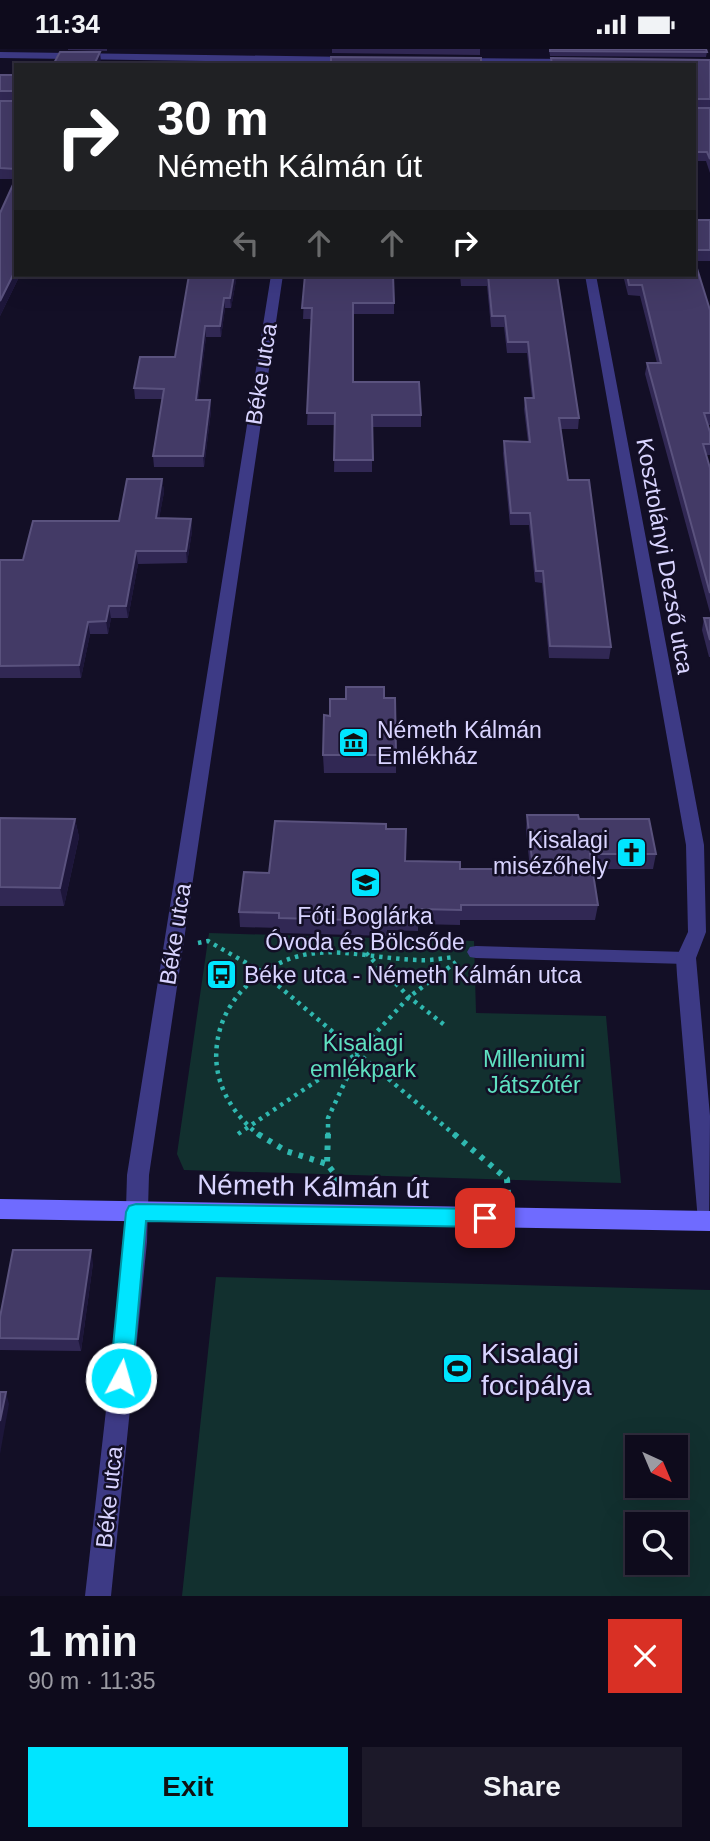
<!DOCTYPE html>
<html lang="en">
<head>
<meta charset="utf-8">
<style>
  body { margin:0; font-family:Helvetica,sans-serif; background:#1c1929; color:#f1f3f6; height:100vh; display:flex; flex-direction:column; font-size:26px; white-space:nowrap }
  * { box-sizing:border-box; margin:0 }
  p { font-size:23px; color:#9b9ba3 }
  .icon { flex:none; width:38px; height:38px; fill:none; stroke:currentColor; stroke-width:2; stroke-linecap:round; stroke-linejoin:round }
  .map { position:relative; height:1547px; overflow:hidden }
  .details { display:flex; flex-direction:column; background:#0e0b1c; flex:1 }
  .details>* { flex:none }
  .hud { position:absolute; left:14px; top:14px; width:682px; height:214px; border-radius:0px; box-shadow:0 7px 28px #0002,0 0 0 2px #2e2b3b; background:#202124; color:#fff; overflow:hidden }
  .needle { width:46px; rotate:136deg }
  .controls { position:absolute; left:625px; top:1386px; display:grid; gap:14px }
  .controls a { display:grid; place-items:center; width:63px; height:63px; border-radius:0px; background:#0e0b1c; box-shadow:0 7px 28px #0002,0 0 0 2px #2e2b3b; font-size:35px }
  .pin { position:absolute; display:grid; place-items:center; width:60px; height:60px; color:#fff; margin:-30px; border-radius:14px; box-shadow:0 4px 10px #0006 }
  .me { position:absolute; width:77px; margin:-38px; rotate:6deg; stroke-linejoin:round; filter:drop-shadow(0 0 5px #0008) }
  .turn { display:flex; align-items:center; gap:24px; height:147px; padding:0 28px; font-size:32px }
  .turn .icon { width:91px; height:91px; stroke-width:2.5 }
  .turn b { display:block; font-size:49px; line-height:60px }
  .lanes { display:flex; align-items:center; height:66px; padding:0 28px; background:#0003; justify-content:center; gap:35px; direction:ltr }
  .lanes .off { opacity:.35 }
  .round { display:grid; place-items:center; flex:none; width:74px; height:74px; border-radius:0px; background:#1c1929 }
  .head { display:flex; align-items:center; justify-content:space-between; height:119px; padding:0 28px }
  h1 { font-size:42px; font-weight:800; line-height:52px }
  .button { display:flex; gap:14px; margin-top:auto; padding:14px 28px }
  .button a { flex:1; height:80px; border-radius:0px; background:#00e5ff; color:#111; font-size:28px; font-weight:800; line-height:80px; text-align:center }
  .button a+a { background:#1c1929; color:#f1f3f6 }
  .status { display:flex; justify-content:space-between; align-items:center; height:49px; padding:0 35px; background:#0e0b1c; direction:ltr }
  .status svg { height:19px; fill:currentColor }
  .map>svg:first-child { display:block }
  .green { fill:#12302f; fill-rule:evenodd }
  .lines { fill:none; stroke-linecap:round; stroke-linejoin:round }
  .path-far1 { stroke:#2fb8b0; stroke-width:4.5; stroke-dasharray:3.5 5; stroke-linecap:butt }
  .path { stroke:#2fb8b0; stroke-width:6; stroke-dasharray:4.5 7; stroke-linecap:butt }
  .lane { fill:#3d3a85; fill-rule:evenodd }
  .street { fill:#3d3a85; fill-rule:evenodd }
  .secondary { fill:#6f6bff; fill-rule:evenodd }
  .wall { fill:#312854 }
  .shaded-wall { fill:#1d163a }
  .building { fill:#433a66; stroke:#5a527e; stroke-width:2 }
  .route { fill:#00e5ff; stroke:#0095a6; stroke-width:2 }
  .labels { text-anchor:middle; stroke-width:5; stroke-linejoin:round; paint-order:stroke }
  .street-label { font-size:23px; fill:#d9d4ff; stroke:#130f26 }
  .poi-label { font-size:23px; fill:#d9d4ff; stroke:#130f26; text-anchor:start }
  .park-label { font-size:23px; fill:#5fe0c0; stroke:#130f26 }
  .near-street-label { font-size:28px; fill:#d9d4ff; stroke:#130f26 }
  .near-poi-label { font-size:28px; fill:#d9d4ff; stroke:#130f26; text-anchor:start }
</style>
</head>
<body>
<div class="status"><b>11:34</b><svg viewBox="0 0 49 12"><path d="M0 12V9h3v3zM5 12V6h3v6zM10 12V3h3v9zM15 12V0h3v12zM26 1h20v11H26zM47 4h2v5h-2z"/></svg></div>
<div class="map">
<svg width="710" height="1547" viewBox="0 0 710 1547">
  <rect width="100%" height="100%" fill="#130f26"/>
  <g class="green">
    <path d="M 209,884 L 474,892 L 476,964 L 606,967 L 621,1134 L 184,1121 L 177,1105 Z"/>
    <path d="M 216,1228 L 710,1241 L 710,1547 L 182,1547 ZM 676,1398 L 676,1437 L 637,1437 L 637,1398 ZM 676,1475 L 676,1514 L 637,1514 L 637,1475 Z"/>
  </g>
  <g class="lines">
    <g class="path-far1">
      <path d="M 198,894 L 208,892 L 262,923 L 456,1087"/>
      <path d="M 366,904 L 409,948 L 447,978"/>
      <path d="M 238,1085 L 358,1004"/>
      <path d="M 260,1087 C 231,1064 212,1032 217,995 C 220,969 234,947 253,931 C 309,886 355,909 418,911 C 430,912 443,909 455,908"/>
      <path d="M 328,1087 L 328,1069 L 360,1001 L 409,948 L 456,913"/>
    </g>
    <g class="path">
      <path d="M 258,1085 L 286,1102 L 327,1115"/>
      <path d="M 328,1085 L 327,1115 L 335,1125 L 334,1142"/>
      <path d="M 454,1085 L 507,1130 L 508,1144"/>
    </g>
    <path class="lane" d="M 476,897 L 686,903 L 692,904 L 695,909 L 692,914 L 686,915 L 476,909 L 470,908 L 467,903 L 470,898 Z"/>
    <g class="street">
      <path d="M 0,3 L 353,8 L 357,11 L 353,14 L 0,9 Z"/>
      <path d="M 458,9 L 574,10 L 578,13 L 574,16 L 455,14 L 455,10 Z"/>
      <path d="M 271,226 L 283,226 L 149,1126 L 147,1193 L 111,1547 L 85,1547 L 125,1193 L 127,1126 Z"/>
      <path d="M 585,226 L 596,226 L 704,796 L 706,883 L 696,909 L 710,1067 L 709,1182 L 701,1179 L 698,1172 L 677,926 L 676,909 L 688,883 L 686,796 Z"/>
    </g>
    <path class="secondary" d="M 0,1150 L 710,1162 L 710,1182 L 0,1170 Z"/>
  </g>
  <g class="wall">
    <path d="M 68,0 L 107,0 L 107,2 L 68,1 Z"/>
    <path d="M 332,0 L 480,0 L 480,6 L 332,4 Z"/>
    <path d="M 549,0 L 706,0 L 707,3 L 706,8 L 550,7 Z"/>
    <path d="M 551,9 L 710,11 L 710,59 L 695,59 L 695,16 L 551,16 Z"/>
    <path d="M 0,26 L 16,26 L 16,226 L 20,226 L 0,267 L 0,164 L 16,130 L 0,130 Z"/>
    <path d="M 695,59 L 710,59 L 710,124 L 706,112 L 695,112 Z"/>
    <rect x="695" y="171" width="15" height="41"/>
    <path d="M 237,226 L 231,259 L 225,259 L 221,288 L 206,288 L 198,351 L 210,351 L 211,362 L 204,418 L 154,418 L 153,407 L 162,350 L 135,350 L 134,339 L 175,308 Z"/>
    <path d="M 305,226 L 394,254 L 394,265 L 353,265 L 353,333 L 421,366 L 421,378 L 372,378 L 372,423 L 334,423 L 335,376 L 307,376 L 312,270 L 303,270 Z"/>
    <path d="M 460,226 L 567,226 L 567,230 L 557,230 L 579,369 L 578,380 L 561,380 L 568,431 L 611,598 L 609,610 L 549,609 L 542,534 L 535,533 L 529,476 L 510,476 L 503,404 L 504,392 L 528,393 L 524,360 L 525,349 L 532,349 L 527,304 L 507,304 L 504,278 L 491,278 L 487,237 L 461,237 Z"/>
    <path d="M 623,226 L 695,226 L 710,261 L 710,376 L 708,376 L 710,383 L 710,406 L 706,406 L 710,419 L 710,564 L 645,325 L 647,314 L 657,314 L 640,247 L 628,246 Z"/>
    <path d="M 162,430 L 164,443 L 159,469 L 191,470 L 192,482 L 187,514 L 138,515 L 128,569 L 111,569 L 108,585 L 90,585 L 81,629 L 0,629 L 0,511 L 23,511 L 119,472 Z"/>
    <path d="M 704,569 L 710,569 L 710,608 L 709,608 L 702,581 Z"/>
    <path d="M 384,649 L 396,706 L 396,724 L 324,724 L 323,706 L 330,667 Z"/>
    <path d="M 527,766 L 579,770 L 656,805 L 653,820 L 592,820 L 598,856 L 595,871 L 460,871 L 460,876 L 418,875 L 418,882 L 387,881 L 387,887 L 280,884 L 280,879 L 240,878 L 239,863 L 269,824 L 386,780 L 405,812 L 460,820 L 530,820 L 526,781 Z"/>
    <path d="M 0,769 L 75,770 L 79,788 L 64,857 L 0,857 Z"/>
    <path d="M 93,1214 L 81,1302 L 0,1301 L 0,1268 Z"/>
  </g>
  <g class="shaded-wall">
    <path d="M 100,3 L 101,13 L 100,16 L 94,16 Z"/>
    <path d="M 16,220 L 16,226 L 20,226 L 0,267 L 0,252 Z"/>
    <path d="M 234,226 L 237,226 L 231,259 L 230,249 Z"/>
    <path d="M 224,249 L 225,259 L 221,288 L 220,277 Z"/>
    <path d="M 205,277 L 206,288 L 197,362 L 196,351 Z"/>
    <path d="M 210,351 L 211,362 L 204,418 L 203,407 Z"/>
    <path d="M 162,430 L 164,443 L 157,482 L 156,469 Z"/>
    <path d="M 191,470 L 192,482 L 187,514 L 186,502 Z"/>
    <path d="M 136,502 L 138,515 L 128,569 L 126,557 Z"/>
    <path d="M 109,557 L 111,569 L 108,585 L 106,572 Z"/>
    <path d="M 88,573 L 90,585 L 81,629 L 79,616 Z"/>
    <path d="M 75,770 L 79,788 L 64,857 L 60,839 Z"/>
    <path d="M 91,1201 L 93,1214 L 81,1302 L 78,1290 Z"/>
    <path d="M 6,1343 L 9,1355 L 0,1405 L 0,1372 Z"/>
  </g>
  <g class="building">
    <path d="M 550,0 L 706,0 L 707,3 L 550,2 Z"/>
    <path d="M 60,3 L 100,3 L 94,16 L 53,16 Z"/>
    <path d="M 331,8 L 481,9 L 481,16 L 331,16 Z"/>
    <path d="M 551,9 L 710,11 L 710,50 L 695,50 L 695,16 L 552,16 Z"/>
    <rect x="0" y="26" width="16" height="16"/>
    <path d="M 0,52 L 16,52 L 16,120 L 0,119 Z"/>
    <path d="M 695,59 L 710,59 L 710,110 L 707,103 L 695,103 Z"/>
    <path d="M 16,129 L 16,220 L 0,252 L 0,164 Z"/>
    <rect x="695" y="171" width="15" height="30"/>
    <path d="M 695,213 L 710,261 L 710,364 L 704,364 L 710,383 L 710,395 L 703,395 L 710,419 L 710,544 L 647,314 L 661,314 L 642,236 L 629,236 L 627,226 L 695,226 Z"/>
    <path d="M 189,226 L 234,226 L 230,249 L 224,249 L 220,277 L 205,277 L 196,351 L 210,351 L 203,407 L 153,407 L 164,340 L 134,339 L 140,308 L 175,308 Z"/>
    <path d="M 305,226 L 393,226 L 394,254 L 353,254 L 353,333 L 419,333 L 421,366 L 372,366 L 373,411 L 334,411 L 335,364 L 307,364 L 312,259 L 302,259 Z"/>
    <path d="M 461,226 L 557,226 L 579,369 L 559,369 L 568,431 L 589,431 L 611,598 L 550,597 L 543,522 L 536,522 L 530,464 L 511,464 L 504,392 L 530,393 L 525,349 L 534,349 L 528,293 L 508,293 L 505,267 L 492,267 L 488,226 Z"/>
    <path d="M 127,430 L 162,430 L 156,469 L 191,470 L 186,502 L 136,502 L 126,557 L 109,557 L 106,572 L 88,573 L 79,616 L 0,617 L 0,511 L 23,511 L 33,472 L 119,472 Z"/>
    <path d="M 704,569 L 710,569 L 710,591 Z"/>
    <path d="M 346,638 L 384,638 L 384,649 L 395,649 L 396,706 L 323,706 L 324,666 L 330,667 L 330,650 L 346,650 Z"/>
    <path d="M 527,766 L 578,766 L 579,770 L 649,770 L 656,805 L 590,805 L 598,856 L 461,856 L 461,861 L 419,860 L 419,867 L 387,866 L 387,872 L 279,869 L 279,864 L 239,863 L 244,823 L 269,824 L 275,772 L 386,775 L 386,780 L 406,780 L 405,812 L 460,813 L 460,820 L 533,820 Z"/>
    <path d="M 0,769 L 75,770 L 60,839 L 0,838 Z"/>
    <path d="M 13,1201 L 91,1201 L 78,1290 L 0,1289 L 0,1268 Z"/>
    <path d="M 0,1343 L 6,1343 L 0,1372 Z"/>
  </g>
  <path class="route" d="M 136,1155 L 485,1160 L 492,1163 L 495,1169 L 492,1175 L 485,1178 L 146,1172 L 132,1329 L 129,1336 L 121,1339 L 114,1336 L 110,1329 L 126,1163 L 129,1157 Z"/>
  <defs>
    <symbol id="museum-square" viewBox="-11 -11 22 22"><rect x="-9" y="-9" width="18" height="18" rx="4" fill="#00e5ff" stroke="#130f26"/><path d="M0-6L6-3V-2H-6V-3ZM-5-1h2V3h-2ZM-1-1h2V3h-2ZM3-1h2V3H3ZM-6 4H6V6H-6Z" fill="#111"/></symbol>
    <symbol id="church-square" viewBox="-11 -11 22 22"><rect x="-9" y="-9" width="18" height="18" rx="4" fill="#00e5ff" stroke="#130f26"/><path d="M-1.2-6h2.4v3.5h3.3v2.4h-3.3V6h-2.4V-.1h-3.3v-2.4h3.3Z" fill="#111"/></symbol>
    <symbol id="school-square" viewBox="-11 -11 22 22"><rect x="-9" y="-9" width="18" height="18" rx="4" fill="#00e5ff" stroke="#130f26"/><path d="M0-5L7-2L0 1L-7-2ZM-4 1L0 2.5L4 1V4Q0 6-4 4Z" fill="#111"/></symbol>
    <symbol id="bus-square" viewBox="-11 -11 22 22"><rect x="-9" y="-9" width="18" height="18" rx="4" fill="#00e5ff" stroke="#130f26"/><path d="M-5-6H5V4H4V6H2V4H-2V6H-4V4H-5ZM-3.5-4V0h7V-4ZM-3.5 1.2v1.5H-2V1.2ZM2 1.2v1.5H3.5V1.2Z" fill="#111"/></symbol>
    <symbol id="stadium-square" viewBox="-11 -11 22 22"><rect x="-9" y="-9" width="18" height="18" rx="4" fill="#00e5ff" stroke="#130f26"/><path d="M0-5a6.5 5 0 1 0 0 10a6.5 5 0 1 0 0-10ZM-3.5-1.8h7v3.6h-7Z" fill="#111"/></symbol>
  </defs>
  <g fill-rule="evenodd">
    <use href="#museum-square" x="336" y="676" width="35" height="35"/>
    <use href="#church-square" x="614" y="786" width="35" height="35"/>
    <use href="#school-square" x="348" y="816" width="35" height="35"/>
    <use href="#bus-square" x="204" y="908" width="35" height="35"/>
    <use href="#stadium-square" x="440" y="1302" width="35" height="35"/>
  </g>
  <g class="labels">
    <g class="street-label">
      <text transform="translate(261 325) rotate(-81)" y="8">Béke utca</text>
      <text transform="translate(665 507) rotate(80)" y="8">Kosztolányi Dezső utca</text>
      <text transform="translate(175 885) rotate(-81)" y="8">Béke utca</text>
      <text transform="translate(109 1448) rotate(-84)" y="8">Béke utca</text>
    </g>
    <g class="poi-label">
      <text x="377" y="689">Németh Kálmán<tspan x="377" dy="26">Emlékház</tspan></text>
      <text x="608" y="799" text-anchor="end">Kisalagi<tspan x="608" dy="26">misézőhely</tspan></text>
      <text x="365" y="875" text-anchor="middle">Fóti Boglárka<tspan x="365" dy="26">Óvoda és Bölcsőde</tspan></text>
      <text x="244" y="934">Béke utca - Németh Kálmán utca</text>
    </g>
    <g class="park-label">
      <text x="363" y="1002">Kisalagi<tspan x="363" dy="26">emlékpark</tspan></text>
      <text x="534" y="1018">Milleniumi<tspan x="534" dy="26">Játszótér</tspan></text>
    </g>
    <g class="near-street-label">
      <text transform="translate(313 1137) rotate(1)" y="10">Németh Kálmán út</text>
    </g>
    <g class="near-poi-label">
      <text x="481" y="1314">Kisalagi<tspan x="481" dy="32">focipálya</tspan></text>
    </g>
  </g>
</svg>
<div class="controls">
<a><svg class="needle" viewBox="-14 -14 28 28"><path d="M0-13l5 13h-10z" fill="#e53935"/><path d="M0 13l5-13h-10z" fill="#9b9ba3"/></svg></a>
<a><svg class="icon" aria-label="search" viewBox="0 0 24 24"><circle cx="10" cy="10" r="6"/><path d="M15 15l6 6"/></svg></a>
</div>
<div class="pin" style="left:485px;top:1169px;background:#d93025"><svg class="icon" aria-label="arrive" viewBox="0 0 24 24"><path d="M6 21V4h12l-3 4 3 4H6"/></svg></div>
<svg class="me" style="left:121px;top:1329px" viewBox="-20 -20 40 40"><circle r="17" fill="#00e5ff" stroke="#fff" stroke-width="3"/><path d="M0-11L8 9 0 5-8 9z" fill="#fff"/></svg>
<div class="hud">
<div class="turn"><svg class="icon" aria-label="right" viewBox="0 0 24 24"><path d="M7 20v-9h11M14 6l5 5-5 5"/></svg><div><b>30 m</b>Németh Kálmán út</div></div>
<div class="lanes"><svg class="icon off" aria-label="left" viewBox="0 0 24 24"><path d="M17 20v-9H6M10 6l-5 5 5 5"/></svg><svg class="icon off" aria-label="ahead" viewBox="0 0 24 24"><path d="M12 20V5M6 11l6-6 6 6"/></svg><svg class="icon off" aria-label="ahead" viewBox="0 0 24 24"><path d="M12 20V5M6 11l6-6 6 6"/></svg><svg class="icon" aria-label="right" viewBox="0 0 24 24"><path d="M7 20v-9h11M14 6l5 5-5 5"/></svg></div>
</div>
</div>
<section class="details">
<div class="head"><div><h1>1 min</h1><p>90 m · 11:35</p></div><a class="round" style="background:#d93025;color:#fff"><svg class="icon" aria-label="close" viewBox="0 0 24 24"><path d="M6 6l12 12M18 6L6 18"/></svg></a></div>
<div class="button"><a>Exit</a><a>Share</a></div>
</section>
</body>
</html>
